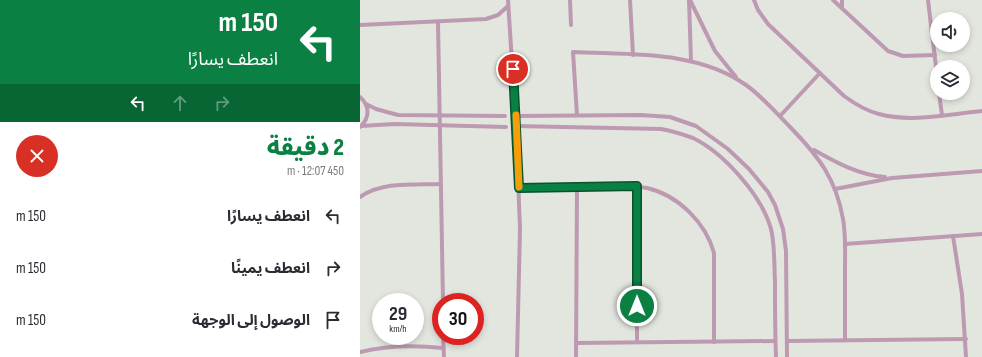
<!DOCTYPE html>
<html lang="ar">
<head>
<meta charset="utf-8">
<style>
  body { margin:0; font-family:"Sofia Sans Condensed","Noto Sans Arabic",sans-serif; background:#f7f7f7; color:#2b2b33; direction:rtl; height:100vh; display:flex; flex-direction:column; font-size:15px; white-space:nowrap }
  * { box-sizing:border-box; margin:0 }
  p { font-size:13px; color:#7c7c81 }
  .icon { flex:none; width:22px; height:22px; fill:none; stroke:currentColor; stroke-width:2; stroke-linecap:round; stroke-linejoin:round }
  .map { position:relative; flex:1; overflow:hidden; direction:ltr }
  .side { display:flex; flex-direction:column; background:#fff; width:360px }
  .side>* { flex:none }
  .banner { background:#0b8043; color:#fff; overflow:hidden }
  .controls { position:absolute; left:570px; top:12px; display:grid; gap:8px }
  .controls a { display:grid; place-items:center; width:40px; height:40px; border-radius:50%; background:#fff; box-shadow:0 2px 6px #0003; font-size:20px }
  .speed { position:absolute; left:12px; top:293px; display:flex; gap:8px; font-size:20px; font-weight:700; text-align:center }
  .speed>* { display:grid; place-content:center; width:52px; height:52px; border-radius:50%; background:#fff; box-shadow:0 2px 6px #0003; line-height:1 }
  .speed small { font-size:10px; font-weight:400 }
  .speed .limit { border:6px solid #d22; background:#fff; color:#111 }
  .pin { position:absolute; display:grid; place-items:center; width:34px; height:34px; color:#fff; margin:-17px; border:2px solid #fff; border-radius:50%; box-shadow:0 1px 4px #0007 }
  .me { position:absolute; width:44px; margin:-22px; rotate:0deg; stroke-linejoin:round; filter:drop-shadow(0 0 3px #0008) }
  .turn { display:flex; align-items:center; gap:14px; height:84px; padding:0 16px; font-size:18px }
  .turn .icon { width:52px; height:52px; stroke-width:2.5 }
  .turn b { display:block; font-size:28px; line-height:34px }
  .lanes { display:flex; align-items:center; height:38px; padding:0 16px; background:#0003; justify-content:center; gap:20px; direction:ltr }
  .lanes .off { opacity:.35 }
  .round { display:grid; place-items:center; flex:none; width:42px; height:42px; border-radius:21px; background:#f7f7f7 }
  .summary { display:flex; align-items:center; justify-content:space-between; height:68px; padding:0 16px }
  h1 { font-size:24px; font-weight:800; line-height:30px; color:#0b8043 }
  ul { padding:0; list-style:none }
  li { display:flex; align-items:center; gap:12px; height:52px; padding:0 16px }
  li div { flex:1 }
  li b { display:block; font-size:15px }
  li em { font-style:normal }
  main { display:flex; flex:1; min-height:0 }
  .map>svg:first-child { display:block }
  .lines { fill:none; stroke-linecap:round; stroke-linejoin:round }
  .street { stroke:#bd9ab1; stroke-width:4 }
  .route-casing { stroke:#07532c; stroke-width:10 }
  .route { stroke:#0b8043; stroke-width:7 }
  .slow { stroke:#f59e0b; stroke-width:7 }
</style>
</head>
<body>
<main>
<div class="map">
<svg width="622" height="357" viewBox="0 0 622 357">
  <rect width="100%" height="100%" fill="#e3e6df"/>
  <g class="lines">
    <g class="street">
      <path d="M 148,0 L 156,126 L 160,229 L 157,357"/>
      <path d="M 210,0 L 211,25"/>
      <path d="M 270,0 L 273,55"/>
      <path d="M 329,0 L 331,61"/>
      <path d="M 330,0 L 355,51 L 376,77"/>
      <path d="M 394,0 L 398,10 L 408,24 L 484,96 C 495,104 506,111 519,114 C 551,123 590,114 622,111"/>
      <path d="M 473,0 L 528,51 L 543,56 L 575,55"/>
      <path d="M 568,0 L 577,75"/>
      <path d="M 482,8 L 482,0"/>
      <path d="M 78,22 L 83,302"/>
      <path d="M 0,25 L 126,19 L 138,15 L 148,6"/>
      <path d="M 579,93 L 582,115"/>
      <path d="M 0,97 C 10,106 10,118 0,127"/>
      <path d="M 6,104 L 16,109 L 38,115 L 145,116"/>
      <path d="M 217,115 L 213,52 C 270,55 337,50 386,85 C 403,97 417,114 432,129 C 459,157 476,179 483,219 C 486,235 485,252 485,268 C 485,292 485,316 485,340"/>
      <path d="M 156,116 L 281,115 L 310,117 L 336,126 L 368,149 L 389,169 L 408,192 L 415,205 L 423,229 L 426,251 L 427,357"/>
      <path d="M 420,116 L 460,73"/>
      <path d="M 1,126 L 34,124 L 146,127"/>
      <path d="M 156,126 L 301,129 C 312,131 322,134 333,138 C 364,153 402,196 411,229 C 415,245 414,264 415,281 C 415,306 415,332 416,357"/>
      <path d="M 454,150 C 477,163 499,175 525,177"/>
      <path d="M 277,186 L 277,342"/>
      <path d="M 159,188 C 187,188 214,187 242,187 C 257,187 273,185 287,188 C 318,195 346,223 354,253 L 354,342"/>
      <path d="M 475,189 L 532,178 L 622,171"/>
      <path d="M 0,197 C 23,181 54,185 81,184"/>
      <path d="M 593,236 L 602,294 L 606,357"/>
      <path d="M 485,244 L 622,234"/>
      <path d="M 83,336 L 84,357"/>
      <path d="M 427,341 L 606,339"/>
      <path d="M 216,343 L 415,341"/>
      <path d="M 0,352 C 28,345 55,345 83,348"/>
      <path d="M 216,357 L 217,187"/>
    </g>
  </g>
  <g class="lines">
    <defs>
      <path id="route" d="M 153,69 L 159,188 L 277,186 L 277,306"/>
    </defs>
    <use href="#route" class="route-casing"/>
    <use href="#route" class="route"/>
    <path class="slow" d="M 156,115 L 159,187"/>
  </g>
</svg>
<div class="controls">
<a><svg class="icon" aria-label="sound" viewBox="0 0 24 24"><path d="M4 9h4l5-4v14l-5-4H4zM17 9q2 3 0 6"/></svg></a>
<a><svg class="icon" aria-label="layers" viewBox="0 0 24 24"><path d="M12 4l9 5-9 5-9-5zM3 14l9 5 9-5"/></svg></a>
</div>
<div class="speed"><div>29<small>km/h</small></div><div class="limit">30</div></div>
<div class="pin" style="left:153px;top:69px;background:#d93025"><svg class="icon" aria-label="arrive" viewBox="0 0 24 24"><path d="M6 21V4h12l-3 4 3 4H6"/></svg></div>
<svg class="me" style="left:277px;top:306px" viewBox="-20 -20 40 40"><circle r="17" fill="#0b8043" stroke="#fff" stroke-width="3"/><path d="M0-11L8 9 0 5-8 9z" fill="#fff"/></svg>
</div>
<section class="side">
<div class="banner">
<div class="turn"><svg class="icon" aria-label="left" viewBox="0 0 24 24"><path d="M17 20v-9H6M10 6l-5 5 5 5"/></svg><div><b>150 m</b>انعطف يسارًا</div></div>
<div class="lanes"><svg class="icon" aria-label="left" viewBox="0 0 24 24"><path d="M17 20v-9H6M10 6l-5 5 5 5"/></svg><svg class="icon off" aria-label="ahead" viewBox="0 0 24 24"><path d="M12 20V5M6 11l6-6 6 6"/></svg><svg class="icon off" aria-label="right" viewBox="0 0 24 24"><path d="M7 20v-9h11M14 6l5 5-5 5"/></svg></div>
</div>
<div class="summary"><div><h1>2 دقيقة</h1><p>450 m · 12:07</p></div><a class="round" style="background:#d93025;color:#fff"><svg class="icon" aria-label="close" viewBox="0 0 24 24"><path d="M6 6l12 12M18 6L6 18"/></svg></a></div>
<ul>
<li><svg class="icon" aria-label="left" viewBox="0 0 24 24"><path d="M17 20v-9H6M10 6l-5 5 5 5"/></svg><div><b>انعطف يسارًا</b></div><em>150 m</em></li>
<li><svg class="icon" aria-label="right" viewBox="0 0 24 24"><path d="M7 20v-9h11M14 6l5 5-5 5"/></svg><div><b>انعطف يمينًا</b></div><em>150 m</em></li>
<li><svg class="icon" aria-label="arrive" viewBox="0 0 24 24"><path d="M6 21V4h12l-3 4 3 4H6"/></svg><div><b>الوصول إلى الوجهة</b></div><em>150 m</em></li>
</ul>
</section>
</main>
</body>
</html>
